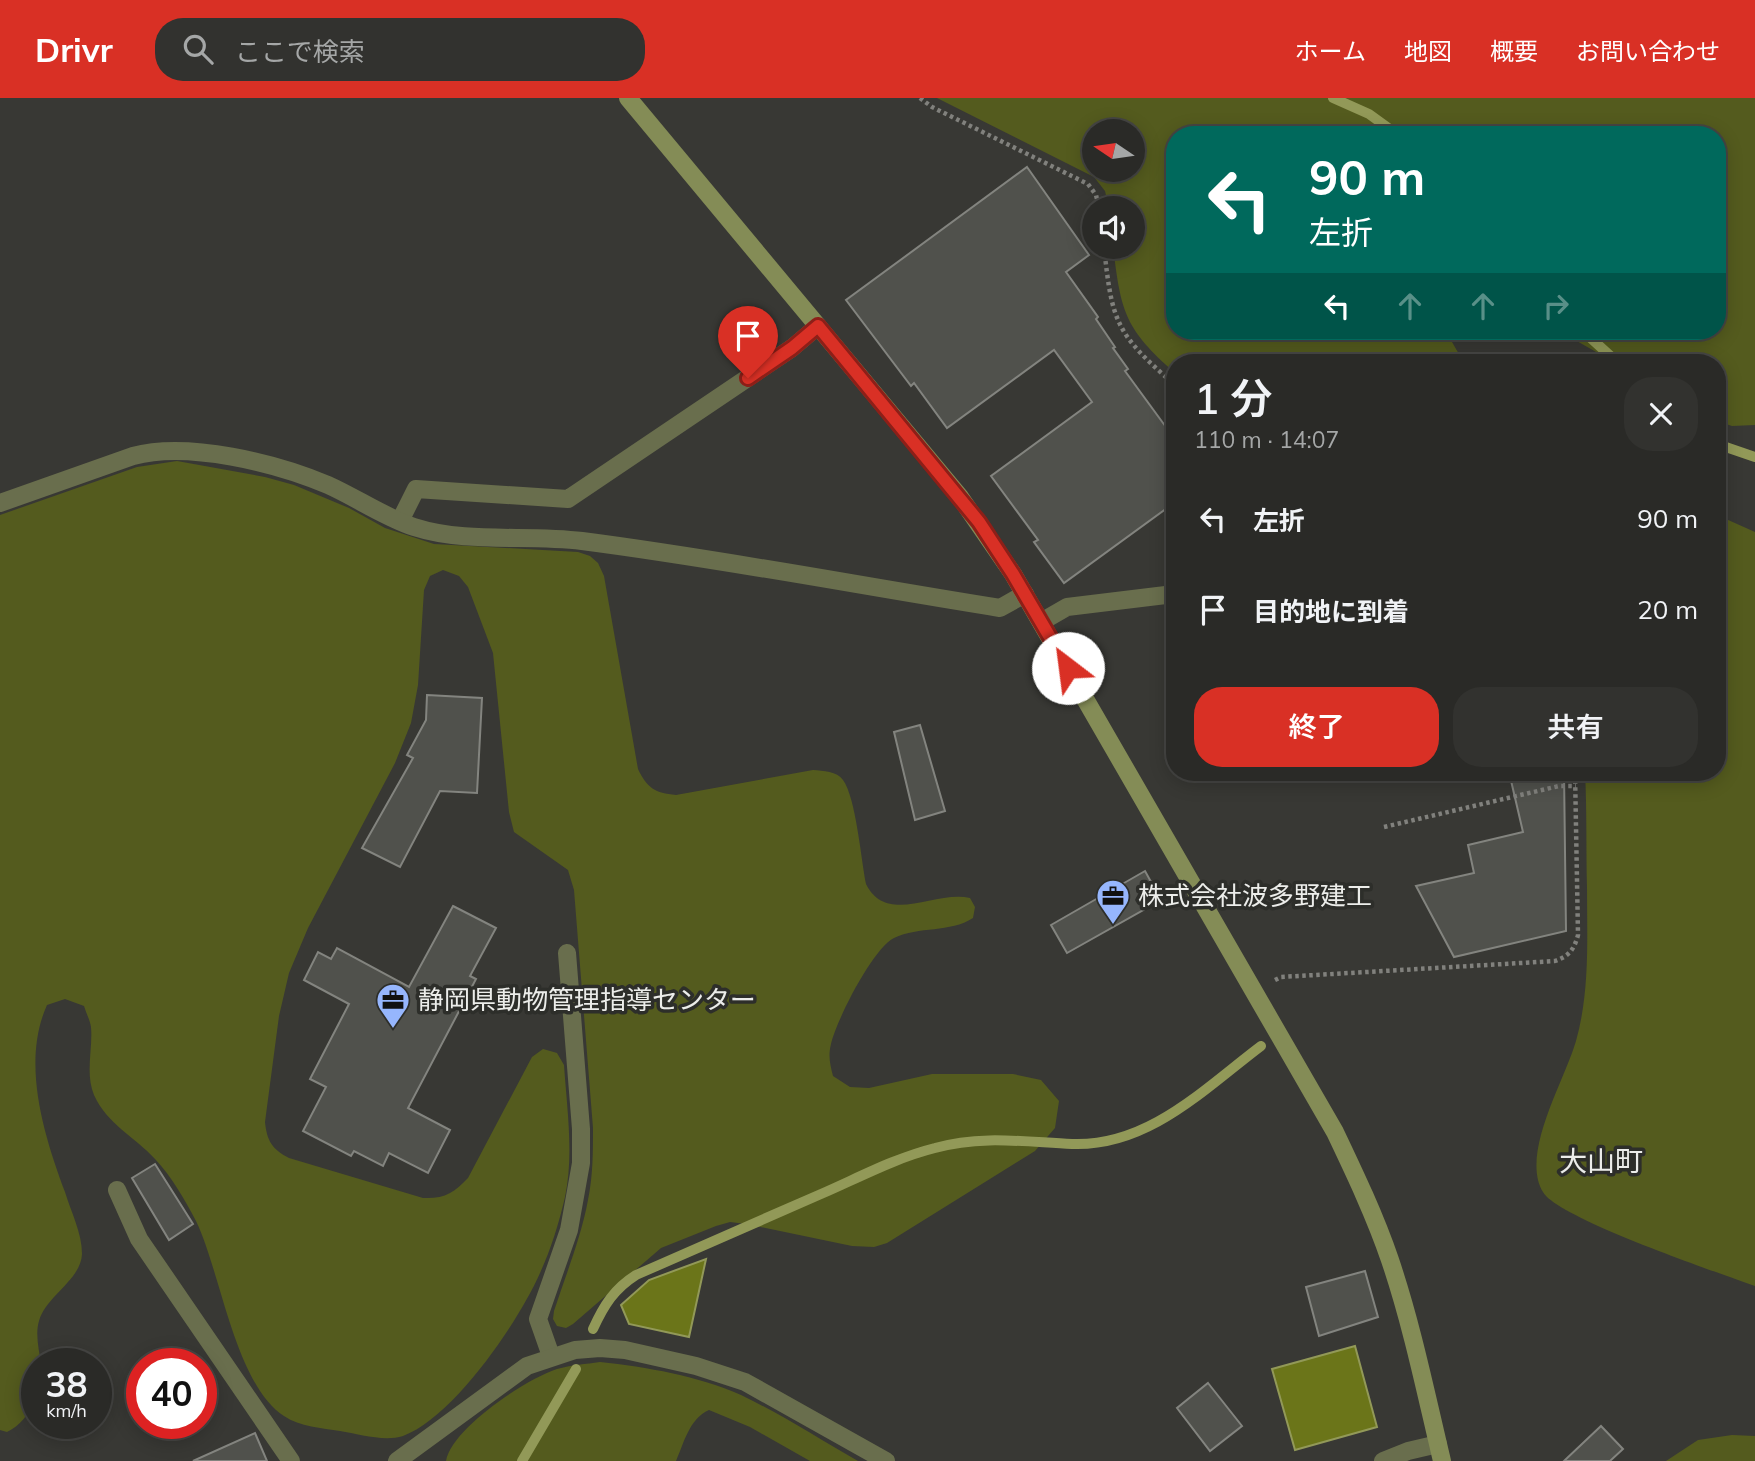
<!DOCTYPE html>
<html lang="ja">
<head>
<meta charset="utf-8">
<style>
  body { margin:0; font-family:Mulish,"Noto Sans JP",sans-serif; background:#32322f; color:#f1f3f6; height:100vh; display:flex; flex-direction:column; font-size:26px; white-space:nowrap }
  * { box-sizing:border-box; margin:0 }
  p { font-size:23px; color:#a5a7a7 }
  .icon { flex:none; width:38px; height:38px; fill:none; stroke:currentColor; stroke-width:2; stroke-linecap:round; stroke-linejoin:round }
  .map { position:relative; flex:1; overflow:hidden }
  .panel { position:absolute; left:1166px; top:256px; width:560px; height:427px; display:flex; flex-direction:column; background:#2a2a27; border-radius:28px; box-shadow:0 4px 18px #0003,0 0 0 2px #464644 }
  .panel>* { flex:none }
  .hud { position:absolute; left:1166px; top:28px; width:560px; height:214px; border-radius:28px; box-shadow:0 4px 18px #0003,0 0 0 2px #464644; background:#00695c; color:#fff; overflow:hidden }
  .needle { width:46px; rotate:283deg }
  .buttons { position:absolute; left:1082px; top:21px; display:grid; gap:14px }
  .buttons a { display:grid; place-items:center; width:63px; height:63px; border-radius:50%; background:#2a2a27; box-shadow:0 4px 18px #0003,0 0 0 2px #464644; font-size:35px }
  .speed { position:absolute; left:21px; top:1250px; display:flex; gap:14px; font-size:35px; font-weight:700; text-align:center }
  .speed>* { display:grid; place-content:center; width:91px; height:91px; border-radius:50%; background:#2a2a27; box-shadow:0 4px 18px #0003,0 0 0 2px #464644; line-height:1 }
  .speed small { font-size:18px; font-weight:400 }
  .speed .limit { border:10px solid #d22; background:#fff; color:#111 }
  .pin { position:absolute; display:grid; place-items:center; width:60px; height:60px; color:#fff; margin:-72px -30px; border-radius:50% 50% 50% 0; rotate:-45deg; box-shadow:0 0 7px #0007 }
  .pin .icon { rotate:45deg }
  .me { position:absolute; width:77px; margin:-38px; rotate:330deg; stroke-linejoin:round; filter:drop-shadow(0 0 5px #0008) }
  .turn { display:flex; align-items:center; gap:24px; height:147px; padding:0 28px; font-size:32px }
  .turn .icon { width:91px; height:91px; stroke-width:2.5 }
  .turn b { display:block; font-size:49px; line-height:60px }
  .lanes { display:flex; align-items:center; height:66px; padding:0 28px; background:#0003; justify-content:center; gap:35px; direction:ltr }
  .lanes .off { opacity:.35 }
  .round { display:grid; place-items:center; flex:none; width:74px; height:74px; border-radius:28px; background:#32322f }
  .headline { display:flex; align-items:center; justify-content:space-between; height:119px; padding:0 28px }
  h1 { font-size:42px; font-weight:600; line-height:52px }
  .cta { display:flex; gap:14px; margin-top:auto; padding:14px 28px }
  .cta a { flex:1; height:80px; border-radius:28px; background:#d93025; color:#fff; font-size:28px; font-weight:600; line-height:80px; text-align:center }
  .cta a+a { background:#32322f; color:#f1f3f6 }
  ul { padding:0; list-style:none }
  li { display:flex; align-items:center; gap:21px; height:91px; padding:0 28px }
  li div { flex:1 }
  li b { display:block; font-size:26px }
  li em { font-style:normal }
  header { display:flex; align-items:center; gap:42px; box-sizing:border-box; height:98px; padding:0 35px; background:#d93025; color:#fff }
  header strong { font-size:33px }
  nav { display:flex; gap:38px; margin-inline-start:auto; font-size:24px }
  .search { width:490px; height:63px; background:#32322f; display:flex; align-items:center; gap:18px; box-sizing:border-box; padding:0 24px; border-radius:28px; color:#a5a7a7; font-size:26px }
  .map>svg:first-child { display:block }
  .green { fill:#545b1e; fill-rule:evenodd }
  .water { fill:#6b7519; stroke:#929958; stroke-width:2 }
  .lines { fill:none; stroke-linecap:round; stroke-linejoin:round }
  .stream { stroke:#929958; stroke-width:10 }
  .building { fill:#50514c; stroke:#83847f; stroke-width:2 }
  .path { stroke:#81817d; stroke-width:4.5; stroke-dasharray:3.5 3.5; stroke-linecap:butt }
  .lane { stroke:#696e4d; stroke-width:18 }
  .street { stroke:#696e4d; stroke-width:18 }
  .secondary { stroke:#848c56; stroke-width:18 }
  .route-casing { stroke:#8d1f18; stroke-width:18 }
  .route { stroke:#d93025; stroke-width:12 }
  .labels { text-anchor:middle; stroke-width:7; stroke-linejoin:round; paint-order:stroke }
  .poi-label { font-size:26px; fill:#ecedea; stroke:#2d2e2a; text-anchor:start }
  .neighbourhood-label { font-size:28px; fill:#ecedea; stroke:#2d2e2a }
</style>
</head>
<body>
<header>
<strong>Drivr</strong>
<div class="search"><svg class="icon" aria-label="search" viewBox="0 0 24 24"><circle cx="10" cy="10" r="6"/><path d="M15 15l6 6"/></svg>ここで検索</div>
<nav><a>ホーム</a><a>地図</a><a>概要</a><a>お問い合わせ</a></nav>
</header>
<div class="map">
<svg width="1755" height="1363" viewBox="0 0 1755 1363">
  <rect width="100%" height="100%" fill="#383834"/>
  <g class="green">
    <path d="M 937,0 L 1755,0 L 1755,327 L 1732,328 L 1717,323 L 1717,264 L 1614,264 L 1559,233 L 1717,233 L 1717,37 L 1174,37 L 1174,233 L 1449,233 L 1448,237 L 1460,258 L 1468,264 L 1174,264 L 1174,274 C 1124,230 1121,213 1113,149 L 1132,149 L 1132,110 L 1109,110 L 1105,93 L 1094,79 ZM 1094,33 L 1132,33 L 1132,72 L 1094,72 Z"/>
    <path d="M 177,363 L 265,379 L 294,387 L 349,410 L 385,430 L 434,446 L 578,454 L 590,458 L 598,465 L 604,478 L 638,671 C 647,690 655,695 676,697 L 813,672 C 823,673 837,673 843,682 C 856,700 861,761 866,786 C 887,828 935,792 970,800 L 975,809 L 973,820 C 950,835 919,828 894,840 C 873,850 836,923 831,946 C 828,958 830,966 833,978 L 850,989 L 869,990 L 932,976 L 1013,976 L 1041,982 L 1059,1003 L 1055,1030 L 1035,1053 L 887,1145 L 874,1149 L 852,1148 L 746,1126 L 730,1124 L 716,1128 L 661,1150 L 573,1226 L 566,1230 L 557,1228 L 553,1221 L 554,1213 C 566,1176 581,1140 588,1102 C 593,1078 593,1054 593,1030 L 574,792 L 568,772 L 514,734 L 509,714 L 493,555 L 468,489 L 459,478 L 443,472 L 430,478 L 424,492 L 418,587 L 411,625 L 395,665 L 308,830 L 289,875 L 279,918 L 265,1024 C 267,1043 272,1051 289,1060 L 423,1100 C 444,1101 454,1095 468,1080 L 532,959 L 543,951 L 557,955 L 564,967 C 567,1011 574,1056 565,1099 C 559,1125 551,1151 540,1175 C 519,1223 454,1319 403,1338 C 384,1344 359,1336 340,1333 C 322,1330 300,1329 284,1318 C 235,1286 221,1175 196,1123 C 185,1102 172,1079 155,1061 C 135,1039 107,1026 94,997 C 85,975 93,951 91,929 C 90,922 86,915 84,908 L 65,901 L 47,907 C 21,965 44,1037 65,1094 C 71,1114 82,1135 82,1156 C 81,1182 46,1198 39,1223 C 35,1236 39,1252 41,1265 L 37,1265 C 37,1293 35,1320 7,1334 L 0,1332 L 0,417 L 137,369 Z"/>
    <path d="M 1717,417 L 1755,434 L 1755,1188 C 1719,1175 1557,1120 1543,1094 C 1520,1056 1564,984 1576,943 C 1590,893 1587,842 1587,790 C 1586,752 1587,713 1585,674 L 1717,674 Z"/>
    <path d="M 600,1264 C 647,1269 698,1278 741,1297 C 781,1316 819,1341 858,1363 L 810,1363 L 750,1329 L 709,1312 C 689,1321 684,1345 676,1363 L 446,1363 C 452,1330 526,1281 557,1271 C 571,1267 586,1266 600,1264 Z"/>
    <path d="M 1732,1337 L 1755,1338 L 1755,1363 L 1666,1363 L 1698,1342 Z"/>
  </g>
  <g class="water">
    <path d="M 706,1161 L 689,1239 L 629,1226 L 621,1207 L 649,1182 Z"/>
    <path d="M 1355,1248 L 1377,1329 L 1295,1352 L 1272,1271 Z"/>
  </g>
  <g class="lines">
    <g class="stream">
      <path d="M 1333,0 L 1369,16 L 1398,37"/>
      <path d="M 1583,233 L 1617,264"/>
      <path d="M 1717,346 L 1755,359"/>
      <path d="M 593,1231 C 604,1207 614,1191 636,1177 C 698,1150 760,1123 821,1096 C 858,1080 895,1060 935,1050 C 981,1037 1025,1044 1072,1046 C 1148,1049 1204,991 1261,948"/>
      <path d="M 522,1363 L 576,1271"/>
    </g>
  </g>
  <g class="building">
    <path d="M 1027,69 L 1089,157 L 1066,174 L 1098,219 L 1096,221 L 1115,249 L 1113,250 L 1128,271 L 1125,273 L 1174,340 L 1174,405 L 1064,485 L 1034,444 L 1038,442 L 991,378 L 1092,304 L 1054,252 L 947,330 L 914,285 L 911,288 L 846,202 Z"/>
    <path d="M 427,597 L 482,600 L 477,695 L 440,693 L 400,769 L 362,750 L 413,660 L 407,657 L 426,622 Z"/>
    <path d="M 920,627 L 945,713 L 915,722 L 894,634 Z"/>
    <path d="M 1509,674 L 1564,674 L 1566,833 L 1454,859 L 1416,788 L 1474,775 L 1468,747 L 1523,734 Z"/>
    <path d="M 1145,773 L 1161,802 L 1067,855 L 1051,827 Z"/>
    <path d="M 453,808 L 496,830 L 470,878 L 476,881 L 408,1010 L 450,1032 L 428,1075 L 389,1055 L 383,1068 L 354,1053 L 351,1058 L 303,1033 L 326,989 L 310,981 L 349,906 L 304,882 L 318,854 L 331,861 L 337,850 L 409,889 Z"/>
    <path d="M 155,1066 L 193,1126 L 169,1142 L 132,1080 Z"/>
    <path d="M 1365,1173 L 1378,1219 L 1319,1238 L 1306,1189 Z"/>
    <path d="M 1208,1285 L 1242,1328 L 1210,1353 L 1177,1310 Z"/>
    <path d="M 1601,1328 L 1623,1351 L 1610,1363 L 1564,1363 Z"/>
    <path d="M 255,1335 L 267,1363 L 193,1363 Z"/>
  </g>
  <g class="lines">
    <g class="path">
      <path d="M 920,0 L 932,9 L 1088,86 L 1096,97 L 1099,110"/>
      <path d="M 1104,149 C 1112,224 1116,236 1174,286"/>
      <path d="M 1384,729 L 1559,688 L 1576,688"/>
      <path d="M 1275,882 L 1281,879 L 1555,863 C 1569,858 1574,852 1578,837 L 1575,674"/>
    </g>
    <g class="lane">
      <path d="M 400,423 L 416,391 L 568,401 L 792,250 L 818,228"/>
      <path d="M 117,1092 L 139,1141 L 291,1363"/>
    </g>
    <g class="street">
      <path d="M 0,405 L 133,358 C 188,343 276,365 328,387 C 357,400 384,419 414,429 C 467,446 527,436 582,443 C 722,461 861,488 1000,510 L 1025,496"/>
      <path d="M 1041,524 L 1067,509 L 1174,496"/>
      <path d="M 551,1258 L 538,1221 L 569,1132 L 581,1065 L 581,1031 L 567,855"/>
      <path d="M 397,1363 L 527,1268 L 575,1252 L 600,1250 L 625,1252 L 696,1268 L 745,1284 L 886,1363"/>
      <path d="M 1383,1363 L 1408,1353 L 1438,1346"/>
    </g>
    <path class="secondary" d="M 628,0 L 960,399 L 1013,476 L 1335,1034 C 1355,1076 1375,1118 1390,1162 C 1412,1227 1426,1296 1442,1363"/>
  </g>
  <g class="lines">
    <defs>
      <path id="route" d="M 748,280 L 792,250 L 818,228 L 979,424 L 1013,476 L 1068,570"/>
    </defs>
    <use href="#route" class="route-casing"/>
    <use href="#route" class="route"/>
  </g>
  <defs>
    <symbol id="office-pin" viewBox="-11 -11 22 30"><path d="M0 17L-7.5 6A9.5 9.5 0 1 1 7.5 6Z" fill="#96b6fd" stroke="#2d2e2a"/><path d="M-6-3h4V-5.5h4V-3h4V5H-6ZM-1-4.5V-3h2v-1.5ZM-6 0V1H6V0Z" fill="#111"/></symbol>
  </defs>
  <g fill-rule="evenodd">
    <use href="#office-pin" x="1094" y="779" width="38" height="52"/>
    <use href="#office-pin" x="374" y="883" width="38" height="52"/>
  </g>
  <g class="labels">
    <g class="poi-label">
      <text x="1138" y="807">株式会社波多野建工</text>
      <text x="418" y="911">静岡県動物管理指導センター</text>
    </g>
    <g class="neighbourhood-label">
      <text x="1601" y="1073">大山町</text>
    </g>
  </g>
</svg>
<div class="buttons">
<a><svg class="needle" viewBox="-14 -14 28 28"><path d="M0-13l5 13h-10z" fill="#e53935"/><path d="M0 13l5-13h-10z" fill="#a5a7a7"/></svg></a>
<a><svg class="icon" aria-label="sound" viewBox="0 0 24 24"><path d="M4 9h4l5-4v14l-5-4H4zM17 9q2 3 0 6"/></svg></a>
</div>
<div class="speed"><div>38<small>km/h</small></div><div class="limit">40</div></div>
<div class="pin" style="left:748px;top:280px;background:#d93025"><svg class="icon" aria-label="arrive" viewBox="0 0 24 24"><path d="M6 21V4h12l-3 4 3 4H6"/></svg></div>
<svg class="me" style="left:1068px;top:570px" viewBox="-20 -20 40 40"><circle r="19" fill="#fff"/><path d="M0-13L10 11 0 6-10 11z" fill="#d93025"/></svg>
<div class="hud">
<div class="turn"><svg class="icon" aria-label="left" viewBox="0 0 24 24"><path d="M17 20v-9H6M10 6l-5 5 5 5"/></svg><div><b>90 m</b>左折</div></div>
<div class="lanes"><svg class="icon" aria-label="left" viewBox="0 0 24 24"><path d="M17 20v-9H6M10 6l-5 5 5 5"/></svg><svg class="icon off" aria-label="ahead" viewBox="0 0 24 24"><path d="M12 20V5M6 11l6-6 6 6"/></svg><svg class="icon off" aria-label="ahead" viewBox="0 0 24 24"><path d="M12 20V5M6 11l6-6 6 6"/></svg><svg class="icon off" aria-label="right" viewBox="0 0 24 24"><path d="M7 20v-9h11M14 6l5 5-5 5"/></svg></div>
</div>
<section class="panel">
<div class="headline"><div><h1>1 分</h1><p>110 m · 14:07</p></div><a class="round"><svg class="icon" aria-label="close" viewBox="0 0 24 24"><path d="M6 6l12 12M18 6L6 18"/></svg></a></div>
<ul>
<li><svg class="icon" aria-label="left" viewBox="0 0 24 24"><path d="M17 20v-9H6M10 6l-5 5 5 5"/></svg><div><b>左折</b></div><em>90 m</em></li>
<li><svg class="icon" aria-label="arrive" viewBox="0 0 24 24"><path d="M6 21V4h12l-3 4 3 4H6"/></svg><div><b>目的地に到着</b></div><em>20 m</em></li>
</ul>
<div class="cta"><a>終了</a><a>共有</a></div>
</section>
</div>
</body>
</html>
